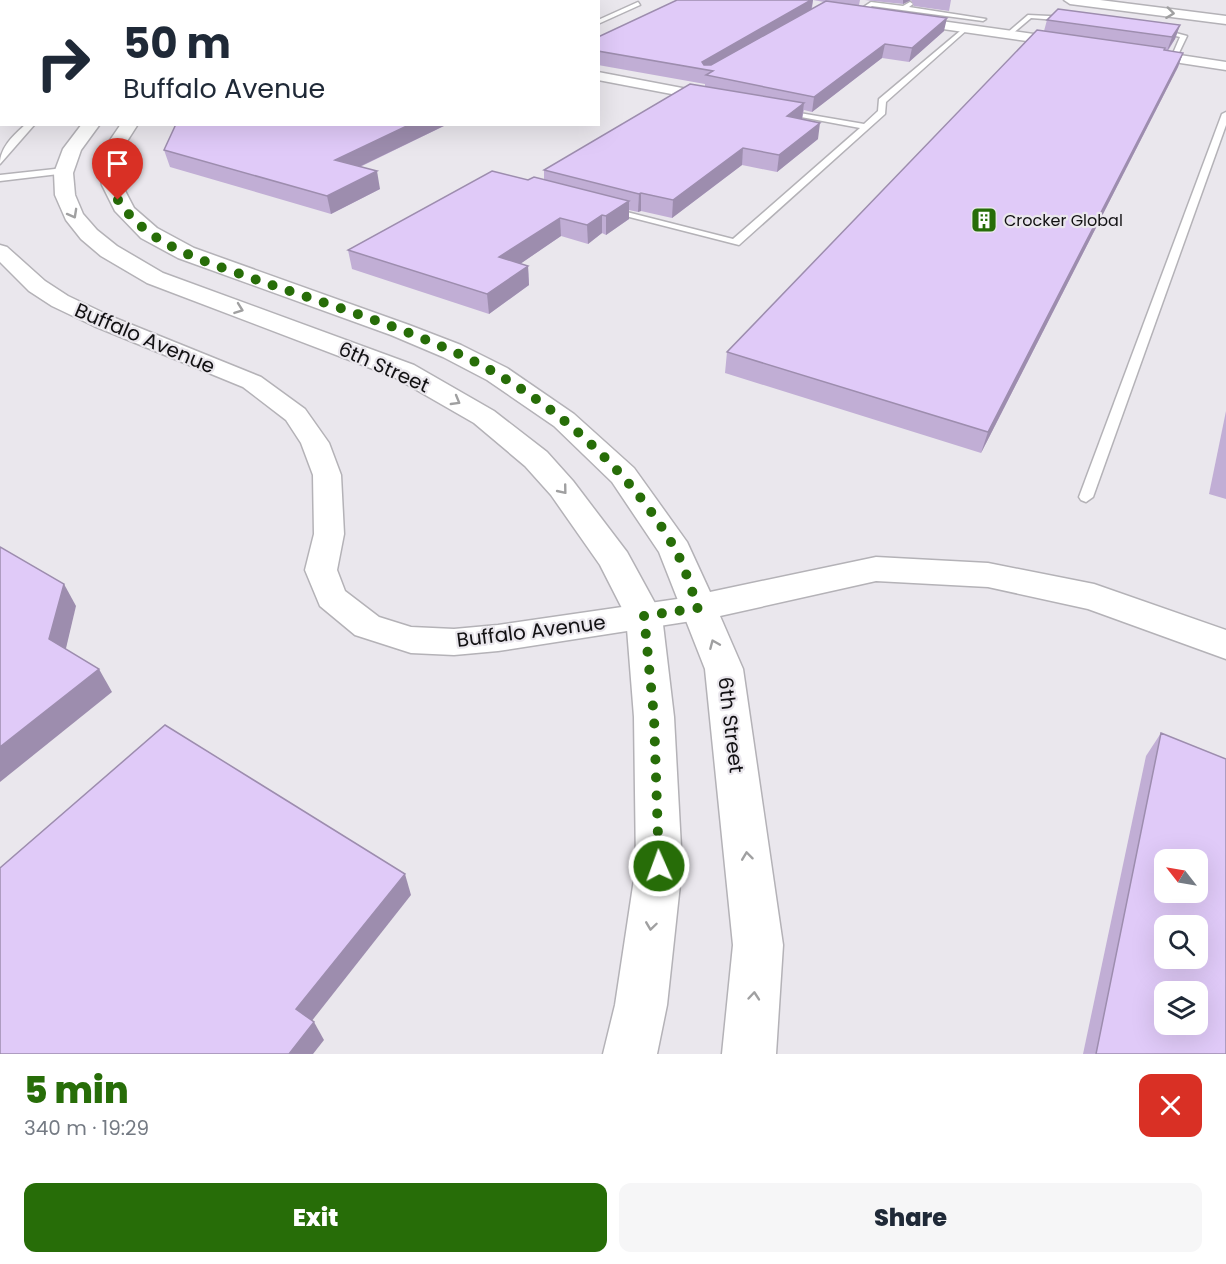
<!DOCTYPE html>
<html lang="en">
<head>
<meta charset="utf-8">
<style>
  body { margin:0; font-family:Poppins,sans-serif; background:#f6f6f7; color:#1f2937; height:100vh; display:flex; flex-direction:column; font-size:22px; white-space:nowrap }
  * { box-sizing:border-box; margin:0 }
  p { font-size:20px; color:#747a83 }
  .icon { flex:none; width:33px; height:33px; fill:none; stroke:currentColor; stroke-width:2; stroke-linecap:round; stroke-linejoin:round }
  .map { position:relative; height:1054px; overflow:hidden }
  .drawer { display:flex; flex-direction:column; background:#fff; flex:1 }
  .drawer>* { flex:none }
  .banner { position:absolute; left:0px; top:0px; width:600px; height:126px; box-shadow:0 6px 24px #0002; background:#fff; color:#1f2937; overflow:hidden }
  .needle { width:39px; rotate:301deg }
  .fabs { position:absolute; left:1154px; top:849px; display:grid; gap:12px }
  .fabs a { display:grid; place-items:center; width:54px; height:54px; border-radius:12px; background:#fff; box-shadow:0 6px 24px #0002; font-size:30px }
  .pin { position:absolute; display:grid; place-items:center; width:51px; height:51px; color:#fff; margin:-62px -26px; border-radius:50% 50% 50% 0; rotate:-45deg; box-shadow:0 0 6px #0007 }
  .pin .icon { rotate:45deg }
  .me { position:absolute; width:66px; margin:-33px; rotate:358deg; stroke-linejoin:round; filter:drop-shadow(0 0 4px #0008) }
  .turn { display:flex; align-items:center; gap:21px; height:126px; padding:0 24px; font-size:27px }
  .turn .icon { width:78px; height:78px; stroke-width:2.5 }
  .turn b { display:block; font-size:42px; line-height:51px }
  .round { display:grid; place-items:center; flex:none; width:63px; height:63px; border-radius:12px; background:#f6f6f7 }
  .headline { display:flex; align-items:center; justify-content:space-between; height:102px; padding:0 24px }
  h1 { font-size:36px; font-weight:800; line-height:45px; color:#276d08 }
  .button { display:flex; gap:12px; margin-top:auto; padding:12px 24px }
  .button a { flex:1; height:69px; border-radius:12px; background:#276d08; color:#fff; font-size:24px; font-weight:800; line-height:69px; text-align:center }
  .button a+a { background:#f6f6f7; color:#1f2937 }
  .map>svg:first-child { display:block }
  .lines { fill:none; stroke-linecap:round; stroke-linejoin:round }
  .lane-casing { stroke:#b4b2b7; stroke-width:3 }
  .street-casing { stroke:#b4b2b7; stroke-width:3 }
  .secondary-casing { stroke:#b4b2b7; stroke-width:3 }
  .highway-casing { stroke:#b4b2b7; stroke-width:3 }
  .lane { fill:#fff; fill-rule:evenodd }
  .street { fill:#fff; fill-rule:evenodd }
  .secondary { fill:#fff; fill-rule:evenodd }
  .highway { fill:#fff; fill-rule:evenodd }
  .wall { fill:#c1aed5; fill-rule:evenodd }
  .shaded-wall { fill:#9d8dae }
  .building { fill:#e0caf8; stroke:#9d8dae; stroke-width:1.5; fill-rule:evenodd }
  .oneway { stroke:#a0a0a1 }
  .route { stroke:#276d08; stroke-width:10; stroke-dasharray:0 18 }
  .labels { text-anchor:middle; stroke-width:4.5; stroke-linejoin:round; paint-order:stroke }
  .far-poi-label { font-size:16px; fill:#121113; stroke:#eae7ed; text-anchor:start }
  .street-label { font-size:20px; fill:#121113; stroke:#eae7ed }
</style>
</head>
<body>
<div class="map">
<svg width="1226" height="1054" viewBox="0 0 1226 1054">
  <rect width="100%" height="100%" fill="#eae7ed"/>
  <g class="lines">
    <defs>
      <g id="lane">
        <path d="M 198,0 L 210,0 L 194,2 Z"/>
        <path d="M 638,2 L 640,5 L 598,24 L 598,20 Z"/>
        <path d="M 871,2 L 903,6 L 910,2 L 913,4 L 909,7 L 986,19 L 983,21 L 872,6 L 860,14 L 856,14 L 856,12 Z"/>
        <path d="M 1028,15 L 1070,17 L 1073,19 L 1070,21 L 1031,18 L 1011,35 L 1007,35 L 1007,33 Z"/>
        <path d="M 966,26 L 968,29 L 886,102 L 885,114 L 739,245 L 606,211 L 611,208 L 733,239 L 860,128 L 785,114 L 782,114 L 782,110 L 864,124 L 878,111 L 879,99 Z"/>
        <path d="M 1157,28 L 1187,36 L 1176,59 L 1171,58 L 1180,37 L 1155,31 Z"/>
        <path d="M 1226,112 L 1226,125 L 1093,497 L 1086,502 L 1081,500 L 1079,497 L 1222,114 Z"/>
        <path d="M 26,124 L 35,124 L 0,164 C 0,147 14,135 26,124 Z"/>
        <path d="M 64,168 L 68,171 L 67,173 L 0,181 L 0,175 Z"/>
      </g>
      <g id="street">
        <path d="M 905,16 L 1069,39 L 1075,43 L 1069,47 L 901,23 L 901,17 Z"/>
        <path d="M 1140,49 L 1226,62 L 1226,70 L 1135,56 L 1133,53 L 1135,50 Z"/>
        <path d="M 598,72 L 719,95 L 726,99 L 719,103 L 598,80 Z"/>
        <path d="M 0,245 L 7,247 L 45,281 L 68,296 L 110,316 L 261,377 L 305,409 L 329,443 L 341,475 L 344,534 L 337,570 L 345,591 L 379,617 L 411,627 L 454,629 L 498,625 L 698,596 L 710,599 L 714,608 L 710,617 L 698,620 L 498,651 L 454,655 L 411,653 L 355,635 L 320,606 L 305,570 L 314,534 L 313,475 L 301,443 L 286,420 L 243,387 L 94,326 L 52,306 L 29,291 L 0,262 Z"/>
      </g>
      <g id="secondary">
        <path d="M 204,0 L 220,0 L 221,2 L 205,2 Z"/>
        <path d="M 82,124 L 100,124 L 81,150 L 73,173 L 75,195 L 83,214 L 97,230 L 117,246 L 163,273 L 414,365 L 494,411 L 547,452 L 573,481 L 627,552 L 662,616 L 674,717 L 682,866 L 667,1005 L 657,1054 L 603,1054 L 615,1005 L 636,866 L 634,717 L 626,616 L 600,565 L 551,495 L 525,466 L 474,423 L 394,377 L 147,283 L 101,256 L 81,239 L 66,220 L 55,195 L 54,173 L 63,149 Z"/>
        <path d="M 121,124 L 138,124 L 124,146 L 119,172 L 122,185 L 134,208 L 157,228 L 194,248 L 409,325 L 461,345 L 507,368 L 574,414 L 634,468 L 687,542 L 710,592 L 876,557 L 988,563 L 1094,584 L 1226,630 L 1226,659 L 1088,609 L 988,587 L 876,581 L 720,616 L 743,669 L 783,945 L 776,1054 L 722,1054 L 733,945 L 705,669 L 659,552 L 612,482 L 554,426 L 487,380 L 443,357 L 391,335 L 178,258 L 141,238 L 115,211 L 102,185 L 99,172 L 106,146 Z"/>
      </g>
      <path id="highway" d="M 1064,0 L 1100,0 L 1226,16 L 1226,24 L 1070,4 Z"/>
    </defs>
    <use href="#lane" class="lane-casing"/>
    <use href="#street" class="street-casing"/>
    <use href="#secondary" class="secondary-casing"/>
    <use href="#highway" class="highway-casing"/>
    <use href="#lane" class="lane"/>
    <use href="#street" class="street"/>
    <use href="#secondary" class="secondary"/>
    <use href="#highway" class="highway"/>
  </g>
  <g class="wall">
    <path d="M 273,0 L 385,0 L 394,2 L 281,2 Z"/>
    <path d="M 677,0 L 860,0 L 859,5 L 944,31 L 909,62 L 882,58 L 812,112 L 804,110 L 802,119 L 818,139 L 777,172 L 742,165 L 672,218 L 641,211 L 638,212 L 629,210 L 629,219 L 606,235 L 602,233 L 588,244 L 561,236 L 520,264 L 528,266 L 529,285 L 489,314 L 352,269 L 348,250 L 528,180 L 544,179 L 544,170 L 705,87 L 705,84 L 598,65 L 598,37 ZM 813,0 L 824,2 L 812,9 Z"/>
    <path d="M 865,0 L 951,0 L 949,11 L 914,6 L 911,0 L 903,4 Z"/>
    <path d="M 1047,20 L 1180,25 L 1175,39 L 1168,51 L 1183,53 L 1178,67 L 981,453 L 725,373 L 727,352 L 1044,31 Z"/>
    <path d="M 448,124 L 360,167 L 380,189 L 331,214 L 170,167 L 164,150 Z"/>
    <path d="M 1226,411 L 1226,499 L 1209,494 Z"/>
    <path d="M 1161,733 L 1226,1054 L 1083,1054 L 1146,756 Z"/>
  </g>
  <g class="shaded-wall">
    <rect x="317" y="0" width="15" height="2"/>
    <path d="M 540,0 L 569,0 L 569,2 L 536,2 Z"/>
    <path d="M 811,0 L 813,0 L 811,11 L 711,70 L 701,69 L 702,62 Z"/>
    <path d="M 903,0 L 911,0 L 903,4 Z"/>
    <path d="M 947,18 L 944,31 L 909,62 L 912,48 Z"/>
    <path d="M 1180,25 L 1175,39 L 1167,51 L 1172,37 Z"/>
    <path d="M 885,44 L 882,58 L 812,112 L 814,97 Z"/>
    <path d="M 1183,53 L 1178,67 L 981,453 L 988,432 Z"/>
    <path d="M 2,92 L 2,112 L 0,113 L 0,93 Z"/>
    <path d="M 804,103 L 802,119 L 787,116 Z"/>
    <path d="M 820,123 L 818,139 L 777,172 L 779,155 Z"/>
    <path d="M 411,124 L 448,124 L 338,177 L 335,160 Z"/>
    <path d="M 743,148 L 742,165 L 672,218 L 673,200 Z"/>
    <path d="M 377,171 L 380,189 L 331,214 L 327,196 Z"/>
    <path d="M 641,193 L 641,211 L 638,212 L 639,194 Z"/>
    <path d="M 629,201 L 629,219 L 606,235 L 606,216 Z"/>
    <path d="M 602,215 L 602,233 L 588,244 L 587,225 Z"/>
    <path d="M 560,218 L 561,236 L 501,277 L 499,257 Z"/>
    <path d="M 528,266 L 529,285 L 489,314 L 487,294 Z"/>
    <path d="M 64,584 L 76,606 L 63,661 L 49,639 Z"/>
    <path d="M 99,669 L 112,692 L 0,782 L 0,747 Z"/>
    <path d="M 405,874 L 411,895 L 307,1027 L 296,1009 Z"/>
    <path d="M 314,1022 L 324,1040 L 313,1054 L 289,1054 Z"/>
  </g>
  <g class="building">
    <path d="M 0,0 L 116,0 L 123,2 L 2,2 L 2,92 L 0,93 Z"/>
    <path d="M 385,0 L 540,0 L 536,2 L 394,2 Z"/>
    <path d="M 677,0 L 811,0 L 702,62 L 704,65 L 711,65 L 826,1 L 947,18 L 912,48 L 885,44 L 814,97 L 706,75 L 713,71 L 598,51 L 598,37 Z"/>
    <path d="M 1058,9 L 1180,25 L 1172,37 L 1047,20 Z"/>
    <path d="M 1037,30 L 1165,48 L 1164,50 L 1183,53 L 988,432 L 727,352 Z"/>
    <path d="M 690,84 L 804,103 L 787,116 L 820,123 L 779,155 L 743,148 L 673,200 L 641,193 L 639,194 L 544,170 Z"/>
    <path d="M 176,124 L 411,124 L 335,160 L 377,171 L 327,196 L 164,150 Z"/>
    <path d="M 492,171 L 528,180 L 534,177 L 629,201 L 606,216 L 602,215 L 587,225 L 560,218 L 499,257 L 528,266 L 487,294 L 348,250 Z"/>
    <path d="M 0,547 L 64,584 L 49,639 L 99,669 L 0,747 Z"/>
    <path d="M 165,725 L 405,874 L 296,1009 L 314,1022 L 289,1054 L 0,1054 L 0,868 Z"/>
    <path d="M 1161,733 L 1226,759 L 1226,1054 L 1096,1054 ZM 1164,860 L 1197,860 L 1197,892 L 1164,892 ZM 1164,926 L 1197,926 L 1197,958 L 1164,958 ZM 1164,992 L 1197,992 L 1197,1024 L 1164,1024 Z"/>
  </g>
  <defs><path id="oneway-chevron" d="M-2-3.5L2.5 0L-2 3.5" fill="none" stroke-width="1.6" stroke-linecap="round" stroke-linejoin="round" transform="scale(1.5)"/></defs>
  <g class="oneway">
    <use href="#oneway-chevron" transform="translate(1170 13) rotate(7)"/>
    <use href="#oneway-chevron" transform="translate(73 214) rotate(61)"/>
    <use href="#oneway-chevron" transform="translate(239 309) rotate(20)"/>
    <use href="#oneway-chevron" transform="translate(456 401) rotate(30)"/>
    <use href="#oneway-chevron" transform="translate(563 490) rotate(51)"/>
    <use href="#oneway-chevron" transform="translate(714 644) rotate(-113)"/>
    <use href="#oneway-chevron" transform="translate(747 856) rotate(-97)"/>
    <use href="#oneway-chevron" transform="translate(651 926) rotate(98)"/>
    <use href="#oneway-chevron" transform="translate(754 996) rotate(-85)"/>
  </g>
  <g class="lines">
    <path class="route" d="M 118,200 C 149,248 209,262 260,281 C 324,303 390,323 452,351 C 539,389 628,465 675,549 C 685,567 691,589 698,608 L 644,616 L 654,717 L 659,866"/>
  </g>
  <defs>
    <symbol id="building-square" viewBox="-11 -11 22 22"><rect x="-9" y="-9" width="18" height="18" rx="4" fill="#276d08" stroke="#eae7ed"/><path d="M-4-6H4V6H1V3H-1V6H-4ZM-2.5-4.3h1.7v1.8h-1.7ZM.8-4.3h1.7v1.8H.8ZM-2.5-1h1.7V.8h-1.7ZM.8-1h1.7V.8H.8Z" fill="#fff"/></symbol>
  </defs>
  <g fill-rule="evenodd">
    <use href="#building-square" x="969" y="205" width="30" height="30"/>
  </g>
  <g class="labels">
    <g class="far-poi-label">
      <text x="1004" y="226">Crocker Global</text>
    </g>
    <g class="street-label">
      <text transform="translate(145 338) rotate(23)" y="7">Buffalo Avenue</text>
      <text transform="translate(384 367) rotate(24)" y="7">6th Street</text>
      <text transform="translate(531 631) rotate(-7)" y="7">Buffalo Avenue</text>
      <text transform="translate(731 725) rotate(83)" y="7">6th Street</text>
    </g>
  </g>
</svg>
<div class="fabs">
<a><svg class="needle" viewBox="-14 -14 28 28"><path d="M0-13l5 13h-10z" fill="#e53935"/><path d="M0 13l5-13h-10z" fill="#747a83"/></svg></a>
<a><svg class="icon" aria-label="search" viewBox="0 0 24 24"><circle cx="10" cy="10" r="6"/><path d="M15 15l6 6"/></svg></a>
<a><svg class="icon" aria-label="layers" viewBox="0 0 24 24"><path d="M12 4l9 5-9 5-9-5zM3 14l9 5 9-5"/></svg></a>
</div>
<div class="pin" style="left:118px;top:200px;background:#d93025"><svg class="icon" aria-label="arrive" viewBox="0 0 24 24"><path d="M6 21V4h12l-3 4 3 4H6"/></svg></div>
<svg class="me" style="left:659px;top:866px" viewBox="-20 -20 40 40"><circle r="17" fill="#276d08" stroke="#fff" stroke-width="3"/><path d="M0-11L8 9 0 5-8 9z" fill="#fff"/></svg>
<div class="banner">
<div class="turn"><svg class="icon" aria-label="right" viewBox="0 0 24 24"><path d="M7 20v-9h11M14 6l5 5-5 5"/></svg><div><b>50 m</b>Buffalo Avenue</div></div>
</div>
</div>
<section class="drawer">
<div class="headline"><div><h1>5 min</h1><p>340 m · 19:29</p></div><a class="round" style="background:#d93025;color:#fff"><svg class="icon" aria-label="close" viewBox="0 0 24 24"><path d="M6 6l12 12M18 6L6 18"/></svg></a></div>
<div class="button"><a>Exit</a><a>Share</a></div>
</section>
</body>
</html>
